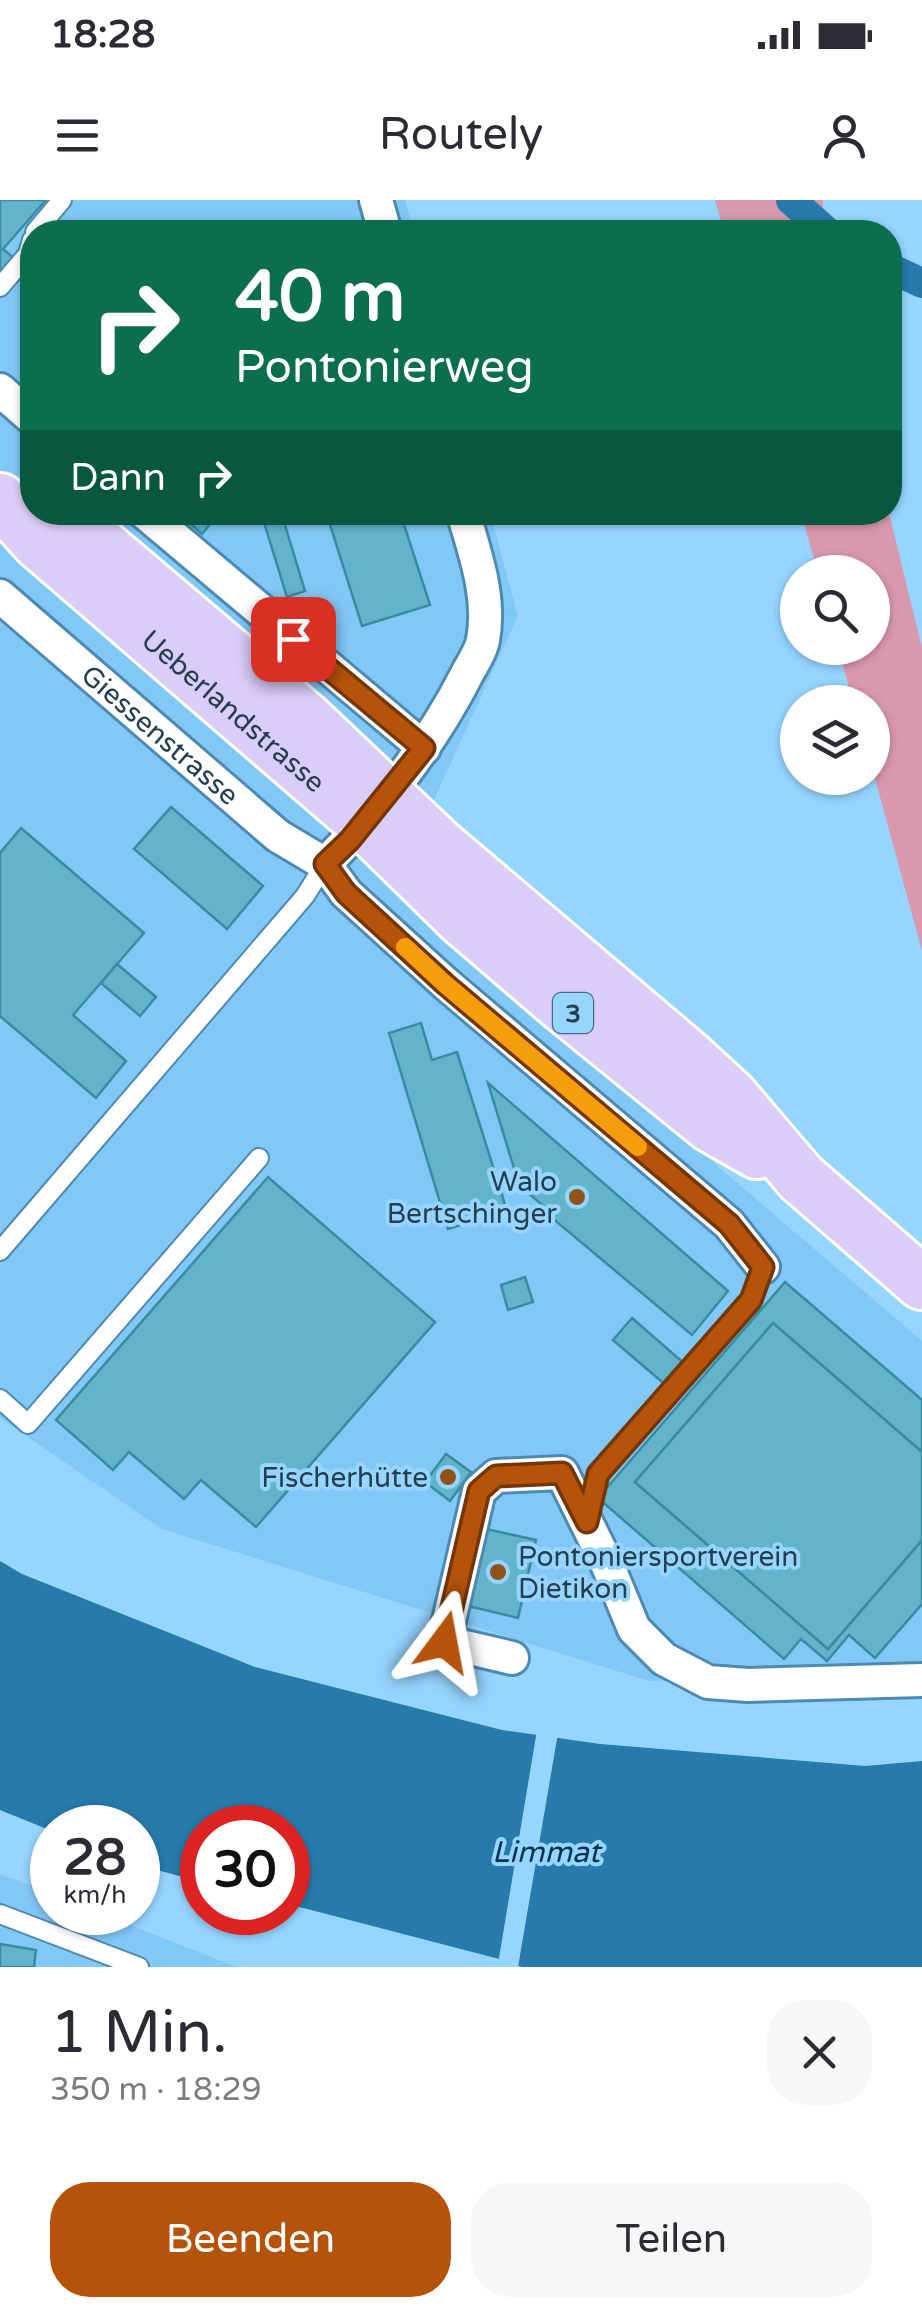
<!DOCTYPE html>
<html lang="de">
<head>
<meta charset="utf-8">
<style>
  body { margin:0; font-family:"Varela Round",sans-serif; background:#f7f7f7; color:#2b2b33; height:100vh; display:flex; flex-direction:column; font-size:38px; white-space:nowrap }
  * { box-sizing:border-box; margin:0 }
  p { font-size:32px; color:#7c7c81 }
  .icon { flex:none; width:55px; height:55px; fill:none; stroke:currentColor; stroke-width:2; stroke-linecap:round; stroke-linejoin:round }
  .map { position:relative; height:1767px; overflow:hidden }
  .panel { display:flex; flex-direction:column; background:#fff; flex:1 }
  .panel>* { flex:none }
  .banner { position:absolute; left:20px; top:20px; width:882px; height:305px; border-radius:40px; box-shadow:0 2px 8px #0004; background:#0b6e4f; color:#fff; overflow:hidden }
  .controls { position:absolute; left:780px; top:355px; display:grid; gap:20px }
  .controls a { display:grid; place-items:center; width:110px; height:110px; border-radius:50%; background:#fff; box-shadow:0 2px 8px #0004; font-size:50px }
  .speed { position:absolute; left:30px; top:1605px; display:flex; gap:20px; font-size:50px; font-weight:700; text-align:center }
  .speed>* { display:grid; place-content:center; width:130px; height:130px; border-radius:50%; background:#fff; box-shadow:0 2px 8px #0004; line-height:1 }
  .speed small { font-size:25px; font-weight:400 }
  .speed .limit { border:15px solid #d22; background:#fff; color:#111 }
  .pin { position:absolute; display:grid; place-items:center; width:85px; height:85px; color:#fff; margin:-42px; border-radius:20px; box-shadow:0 5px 15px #0006 }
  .me { position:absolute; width:110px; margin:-55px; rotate:13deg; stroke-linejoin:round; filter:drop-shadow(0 0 8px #0008) }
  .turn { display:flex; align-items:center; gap:35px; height:210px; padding:0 50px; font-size:45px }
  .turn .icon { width:130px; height:130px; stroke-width:2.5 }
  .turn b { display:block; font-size:70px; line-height:85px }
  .then { display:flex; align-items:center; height:95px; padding:0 50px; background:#0003; gap:20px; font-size:38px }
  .round { display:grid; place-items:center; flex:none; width:105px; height:105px; border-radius:40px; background:#f7f7f7 }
  .overview { display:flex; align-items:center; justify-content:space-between; height:170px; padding:0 50px }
  h1 { font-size:60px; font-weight:600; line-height:75px }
  .cta { display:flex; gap:20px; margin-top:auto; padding:20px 50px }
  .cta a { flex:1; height:115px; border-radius:40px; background:#b45309; color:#fff; font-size:40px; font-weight:600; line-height:115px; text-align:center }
  .cta a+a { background:#f7f7f7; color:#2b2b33 }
  .status { display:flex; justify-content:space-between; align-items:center; height:70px; padding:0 50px; background:#fff; direction:ltr }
  .status svg { height:28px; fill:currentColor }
  header { display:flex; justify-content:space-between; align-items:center; height:130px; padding:0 50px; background:#fff; font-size:45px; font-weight:600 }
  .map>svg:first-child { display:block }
  .built { fill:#82c8f6 }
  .green { fill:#d998ad }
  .water { fill:#267bab }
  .pier { fill:#96d5ff }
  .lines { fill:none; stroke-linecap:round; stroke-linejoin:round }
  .canal { stroke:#267bab; stroke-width:30 }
  .building { fill:#62b4cb; stroke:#378ca2; stroke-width:2.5 }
  .lane-casing { stroke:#4d8ab1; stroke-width:22 }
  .street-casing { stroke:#4d8ab1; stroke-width:38 }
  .primary-casing { stroke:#fff; stroke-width:58 }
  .lane { stroke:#fff; stroke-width:18 }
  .street { stroke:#fff; stroke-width:32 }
  .primary { stroke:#dacdf7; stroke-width:52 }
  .route-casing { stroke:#753606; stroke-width:25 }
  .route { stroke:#b45309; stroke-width:18 }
  .slow { stroke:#f59e0b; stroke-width:18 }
  .poi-dot { fill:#905217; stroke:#96d5ff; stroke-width:4 }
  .labels { text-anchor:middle; stroke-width:8; stroke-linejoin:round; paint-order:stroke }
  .shield { fill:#96d5ff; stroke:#486c84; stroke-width:2.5 }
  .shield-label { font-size:25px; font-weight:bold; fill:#263f50 }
  .street-label { font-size:28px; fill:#263f50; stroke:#96d5ff }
  .poi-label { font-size:28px; fill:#263f50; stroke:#96d5ff; text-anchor:end }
  .water-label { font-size:30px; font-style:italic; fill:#04344d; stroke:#96d5ff }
</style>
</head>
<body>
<div class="status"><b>18:28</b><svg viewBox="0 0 49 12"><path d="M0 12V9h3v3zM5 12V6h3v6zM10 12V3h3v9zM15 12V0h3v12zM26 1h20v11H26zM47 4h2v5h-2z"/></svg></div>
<header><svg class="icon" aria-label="menu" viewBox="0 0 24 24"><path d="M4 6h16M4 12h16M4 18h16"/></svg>Routely<svg class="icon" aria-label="person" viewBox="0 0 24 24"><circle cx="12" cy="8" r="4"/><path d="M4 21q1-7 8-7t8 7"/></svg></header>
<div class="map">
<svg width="922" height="1767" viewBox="0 0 922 1767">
  <rect width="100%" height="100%" fill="#96d5ff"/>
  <g class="built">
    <path d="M 0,0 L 405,0 L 414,32 L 32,32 L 32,312 L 490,313 L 518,416 L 393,689 L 922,1141 L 922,1469 L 649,1481 L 162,1329 L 0,1218 Z"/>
    <path d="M 0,1674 L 52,1694 L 52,1712 L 99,1713 L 237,1767 L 0,1767 Z"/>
  </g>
  <g class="green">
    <path d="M 715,0 L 823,0 L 823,32 L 724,32 Z"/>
    <path d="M 801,313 L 889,313 L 922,448 L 922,751 L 873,571 L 872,502 L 853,502 L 838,448 L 872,448 L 872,372 L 818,372 Z"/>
  </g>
  <path class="water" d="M 0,1361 L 22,1374 L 255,1467 L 502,1530 L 600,1544 L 865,1566 L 922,1561 L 922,1767 L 522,1767 L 503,1760 L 288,1704 L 288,1628 L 202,1628 L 202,1682 L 138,1665 L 138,1628 L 52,1628 L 52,1631 L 0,1610 Z"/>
  <path class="pier" d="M 537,1530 L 558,1533 L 518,1767 L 508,1767 L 498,1764 Z"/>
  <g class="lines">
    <g class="canal">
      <path d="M 791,0 L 827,32"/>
      <path d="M 890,68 L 922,83"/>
    </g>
  </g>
  <g class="building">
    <path d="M 0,0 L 46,0 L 3,49 L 16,60 L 0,79 Z"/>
    <path d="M 177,312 L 220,312 L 202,334 Z"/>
    <path d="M 275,312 L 281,312 L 305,391 L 287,397 L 262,316 Z"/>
    <path d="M 326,312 L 400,312 L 430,405 L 362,426 Z"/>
    <path d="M 171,607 L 263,686 L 227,729 L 134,649 Z"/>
    <path d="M 21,628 L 144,733 L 73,815 L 126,861 L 96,898 L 0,816 L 0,653 Z"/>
    <path d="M 117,764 L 156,797 L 140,816 L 101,783 Z"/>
    <path d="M 421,823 L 432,860 L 457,852 L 507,1011 L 448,1029 L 389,833 Z"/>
    <path d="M 488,883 L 728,1091 L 692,1135 L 545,1012 L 547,1009 L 519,985 Z"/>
    <path d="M 268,977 L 435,1122 L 256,1327 L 201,1280 L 184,1299 L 129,1252 L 113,1270 L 56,1220 Z"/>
    <path d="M 525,1077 L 533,1102 L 508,1110 L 501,1085 Z"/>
    <path d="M 785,1082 L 922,1200 L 922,1252 L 773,1123 L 635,1282 L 828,1449 L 922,1340 L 922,1404 L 875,1458 L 849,1435 L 827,1461 L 801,1439 L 784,1459 L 598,1298 Z"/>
    <path d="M 632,1118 L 687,1166 L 669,1188 L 613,1140 Z"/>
    <path d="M 773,1123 L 922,1252 L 922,1340 L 828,1449 L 635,1282 Z"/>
    <path d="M 446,1254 L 471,1272 L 450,1301 L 425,1282 Z"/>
    <path d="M 477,1327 L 536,1340 L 518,1418 L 460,1404 Z"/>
    <path d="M 0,1744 L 36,1750 L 34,1767 L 0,1767 Z"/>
  </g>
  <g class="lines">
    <defs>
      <g id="lane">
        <path d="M 35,32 L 62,0"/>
        <path d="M 0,87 L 28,54 L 32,40"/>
        <path d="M 0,1051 L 305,696 L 325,664"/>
        <path d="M 0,1199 L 28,1224 L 259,958"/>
        <path d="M 587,1321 L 598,1275 L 751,1100 L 763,1067"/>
        <path d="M 0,1714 L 139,1767"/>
      </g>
      <g id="street">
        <path d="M 376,0 L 385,32"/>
        <path d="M 0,190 L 32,218"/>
        <path d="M 144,312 L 424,548"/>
        <path id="s1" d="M 0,396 L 278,636 L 325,664 C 381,608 431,545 467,474 C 472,464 481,452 483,440 C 491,396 475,354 463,312"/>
        <path d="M 325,664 L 346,693 L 445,783 L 729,1024 L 763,1067"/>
        <path d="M 512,1458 L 444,1442 L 479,1291 L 496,1276 L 562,1273 L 608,1366 L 634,1429 L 664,1459 L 708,1482 L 748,1485 L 922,1480"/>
      </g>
      <g id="primary">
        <path id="s2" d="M 0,300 L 38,342 L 364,623 L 462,719 L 561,804 L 710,925 L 757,952"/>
        <path d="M 62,312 L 306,519 L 440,646 L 691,859 L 731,896 L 801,978 L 922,1083"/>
      </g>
    </defs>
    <use href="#lane" class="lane-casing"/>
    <use href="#street" class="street-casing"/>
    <use href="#primary" class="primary-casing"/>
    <use href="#lane" class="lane"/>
    <use href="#street" class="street"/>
    <use href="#primary" class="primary"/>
  </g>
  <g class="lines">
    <defs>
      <path id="route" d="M 293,439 L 424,548 L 350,640 L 325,664 L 346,693 L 445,784 L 729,1024 L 763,1067 L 751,1100 L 598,1274 L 587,1322 L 562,1273 L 496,1276 L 479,1291 L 444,1442"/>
    </defs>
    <use href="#route" class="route-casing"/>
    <use href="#route" class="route"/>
    <path class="slow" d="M 405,747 L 445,784 L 638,947"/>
  </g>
  <g class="poi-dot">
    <circle cx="577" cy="997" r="10"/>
    <circle cx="448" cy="1277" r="10"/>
    <circle cx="498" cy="1372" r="10"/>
  </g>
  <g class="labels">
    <rect class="shield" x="553" y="793" width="40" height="40" rx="8"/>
    <g class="shield-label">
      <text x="573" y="822">3</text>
    </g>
    <g class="street-label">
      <text dy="10" stroke="none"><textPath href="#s2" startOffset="315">Ueberlandstrasse</textPath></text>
      <text dy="10" stroke="none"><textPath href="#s1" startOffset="212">Giessenstrasse</textPath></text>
    </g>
    <g class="poi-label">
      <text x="557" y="991">Walo<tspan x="557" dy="32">Bertschinger</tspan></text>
      <text x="428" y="1287">Fischerhütte</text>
      <text x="518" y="1366" text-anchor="start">Pontoniersportverein<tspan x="518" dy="32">Dietikon</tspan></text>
    </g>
    <g class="water-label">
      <text x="546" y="1662">Limmat</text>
    </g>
  </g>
</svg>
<div class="controls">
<a><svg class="icon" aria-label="search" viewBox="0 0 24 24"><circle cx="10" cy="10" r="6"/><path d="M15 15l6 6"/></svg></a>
<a><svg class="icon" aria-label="layers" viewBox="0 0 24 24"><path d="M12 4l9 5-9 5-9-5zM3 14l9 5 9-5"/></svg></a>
</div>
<div class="speed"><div>28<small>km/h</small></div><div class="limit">30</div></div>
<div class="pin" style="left:293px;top:439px;background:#d93025"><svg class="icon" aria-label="arrive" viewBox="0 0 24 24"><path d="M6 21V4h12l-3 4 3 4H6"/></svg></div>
<svg class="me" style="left:444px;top:1442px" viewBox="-20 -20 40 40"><path d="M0-17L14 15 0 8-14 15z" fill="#b45309" stroke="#fff" stroke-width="4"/></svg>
<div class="banner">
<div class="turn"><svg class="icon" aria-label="right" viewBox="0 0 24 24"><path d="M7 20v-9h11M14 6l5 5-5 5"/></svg><div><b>40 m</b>Pontonierweg</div></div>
<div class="then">Dann<svg class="icon" aria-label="right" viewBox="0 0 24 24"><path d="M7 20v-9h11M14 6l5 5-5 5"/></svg></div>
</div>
</div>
<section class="panel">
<div class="overview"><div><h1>1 Min.</h1><p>350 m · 18:29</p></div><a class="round"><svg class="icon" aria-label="close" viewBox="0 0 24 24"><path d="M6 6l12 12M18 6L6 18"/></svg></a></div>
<div class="cta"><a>Beenden</a><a>Teilen</a></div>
</section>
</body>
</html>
